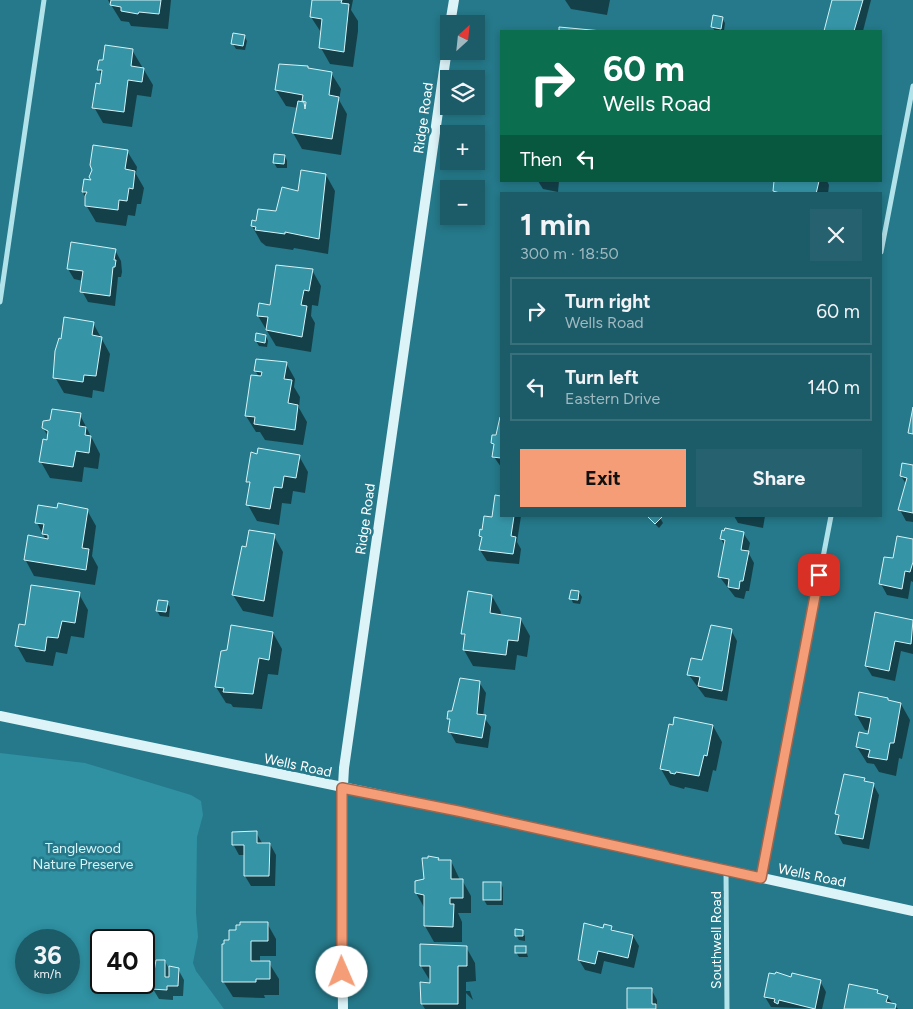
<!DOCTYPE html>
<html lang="en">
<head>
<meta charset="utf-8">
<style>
  body { margin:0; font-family:Figtree,sans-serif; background:#25616e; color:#f1f3f6; height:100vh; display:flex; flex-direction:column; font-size:19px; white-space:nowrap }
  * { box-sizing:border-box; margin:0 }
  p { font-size:16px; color:#a0b9c0 }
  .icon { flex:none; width:28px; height:28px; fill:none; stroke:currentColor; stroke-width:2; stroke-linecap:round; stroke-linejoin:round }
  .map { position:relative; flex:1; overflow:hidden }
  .side { position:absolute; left:500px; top:192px; width:382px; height:325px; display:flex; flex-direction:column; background:#1c5b68; border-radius:0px; box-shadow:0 2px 8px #0003 }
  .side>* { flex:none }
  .banner { position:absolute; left:500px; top:30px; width:382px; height:152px; border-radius:0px; box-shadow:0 2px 8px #0003; background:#0b6e4f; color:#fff; overflow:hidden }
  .needle { width:32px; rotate:27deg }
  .buttons { position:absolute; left:440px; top:15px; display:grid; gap:10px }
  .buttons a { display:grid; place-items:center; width:45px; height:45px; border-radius:0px; background:#1c5b68; box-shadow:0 2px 8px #0003; font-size:25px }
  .speed { position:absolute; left:15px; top:929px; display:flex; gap:10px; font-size:25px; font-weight:700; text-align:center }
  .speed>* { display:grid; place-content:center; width:65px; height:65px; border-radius:50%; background:#1c5b68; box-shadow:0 2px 8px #0003; line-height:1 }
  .speed small { font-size:12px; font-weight:400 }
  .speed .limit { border:2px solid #111; border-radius:8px; background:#fff; color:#111 }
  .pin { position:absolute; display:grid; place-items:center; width:42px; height:42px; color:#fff; margin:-21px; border-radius:10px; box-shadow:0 2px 8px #0006 }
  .me { position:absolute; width:55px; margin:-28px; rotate:359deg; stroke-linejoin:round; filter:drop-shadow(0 0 4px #0008) }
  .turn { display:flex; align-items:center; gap:18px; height:105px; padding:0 20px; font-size:22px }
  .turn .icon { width:65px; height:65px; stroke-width:2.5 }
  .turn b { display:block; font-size:35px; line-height:42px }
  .then { display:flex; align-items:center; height:48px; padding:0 20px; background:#0003; gap:10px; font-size:19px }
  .round { display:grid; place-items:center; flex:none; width:52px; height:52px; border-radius:0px; background:#25616e }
  .summary { display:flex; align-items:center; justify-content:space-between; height:85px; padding:0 20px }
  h1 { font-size:30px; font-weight:700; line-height:38px }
  .button { display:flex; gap:10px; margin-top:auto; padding:10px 20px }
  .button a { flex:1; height:58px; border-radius:0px; background:#f49d76; color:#111; font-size:20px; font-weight:700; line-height:58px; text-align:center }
  .button a+a { background:#25616e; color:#f1f3f6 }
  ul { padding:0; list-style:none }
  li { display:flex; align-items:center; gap:15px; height:68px; margin:0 10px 8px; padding:0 10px; border:2px solid #3a707c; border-radius:0px }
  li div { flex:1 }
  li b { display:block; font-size:19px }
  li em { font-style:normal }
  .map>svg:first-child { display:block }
  .green { fill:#2f91a2; fill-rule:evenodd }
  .shadow { fill:#0007 }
  .building { fill:#3595a7; stroke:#d6f3f7 }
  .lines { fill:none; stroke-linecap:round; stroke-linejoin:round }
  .street { stroke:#b2e2ea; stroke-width:5 }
  .secondary { stroke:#dcf3f8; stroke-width:10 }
  .route-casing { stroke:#9f664d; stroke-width:12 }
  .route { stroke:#f49d76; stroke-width:9 }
  .labels { text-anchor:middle; stroke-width:5; stroke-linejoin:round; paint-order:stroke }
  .street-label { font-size:14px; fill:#fff; stroke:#25798a }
  .park-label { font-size:14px; fill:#d6f3f7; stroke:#25798a }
</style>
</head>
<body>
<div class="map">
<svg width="913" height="1009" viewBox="0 0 913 1009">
  <rect width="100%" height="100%" fill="#25798a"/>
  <path class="green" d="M 0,753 L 85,763 L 191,795 L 201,801 L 203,815 L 197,837 L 196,913 L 198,937 L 193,963 L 196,971 L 224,1009 L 0,1009 ZM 26,940 L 69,940 L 69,982 L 26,982 ZM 101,940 L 144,940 L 144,982 L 101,982 Z"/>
  <g class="shadow">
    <path d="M 108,0 L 171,0 L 168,29 L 131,26 L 129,22 L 121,21 Z"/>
    <path d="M 313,0 L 353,0 L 351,10 L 358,21 L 358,31 L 353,67 L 330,64 L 321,48 L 322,34 L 311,17 Z"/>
    <path d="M 565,0 L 610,0 L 607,15 L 571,9 Z"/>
    <path d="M 834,0 L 871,0 L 863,31 L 825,31 Z"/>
    <path d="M 722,18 L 725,23 L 724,31 L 715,31 L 712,26 Z"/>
    <path d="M 244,36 L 247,41 L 245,50 L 236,49 L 233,44 Z"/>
    <path d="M 132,50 L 153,85 L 151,97 L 137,95 L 132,127 L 103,123 L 94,107 L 102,76 L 99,70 Z"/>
    <path d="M 308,69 L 331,73 L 341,89 L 339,100 L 347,114 L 341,155 L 302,149 L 293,133 L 298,108 L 286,106 L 276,90 Z"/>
    <path d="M 127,151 L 137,167 L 136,174 L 144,188 L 141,204 L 137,204 L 135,216 L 128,215 L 126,226 L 96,222 L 86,205 L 83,191 Z"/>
    <path d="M 285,156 L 287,161 L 287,168 L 277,168 L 274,163 Z"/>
    <path d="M 326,175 L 335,191 L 328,254 L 294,248 L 293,250 L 266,246 L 261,242 L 252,226 L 277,213 L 299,193 Z"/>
    <path d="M 538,181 L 559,181 L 558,192 L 543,189 Z"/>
    <path d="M 776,181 L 827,181 L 829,185 L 828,194 L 775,194 Z"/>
    <path d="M 115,250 L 121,261 L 122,272 L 121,277 L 118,277 L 115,306 L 88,302 L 82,291 L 83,281 L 74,279 L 68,269 Z"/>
    <path d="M 312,270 L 321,286 L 318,306 L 312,305 L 311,316 L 315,323 L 311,352 L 276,346 L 258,316 Z"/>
    <path d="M 93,323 L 110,354 L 104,392 L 93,390 L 92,398 L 64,393 L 55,377 Z"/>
    <path d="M 266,336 L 268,341 L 267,347 L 259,346 L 256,341 Z"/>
    <path d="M 286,363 L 295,379 L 294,387 L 300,397 L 299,408 L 307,422 L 303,445 L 265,440 L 260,432 L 256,432 L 246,416 L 259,377 L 255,370 Z"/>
    <path d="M 80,415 L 100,454 L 98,469 L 84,467 L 82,482 L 50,478 L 41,462 L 49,438 L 43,428 Z"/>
    <path d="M 501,418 L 501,467 L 494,457 L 495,447 L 492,443 L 497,437 Z"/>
    <path d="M 299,456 L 308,472 L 305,493 L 293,491 L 291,504 L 282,503 L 279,525 L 257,521 L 248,505 L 251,487 L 248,482 Z"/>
    <path d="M 913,467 L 913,522 L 906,521 L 900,510 L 906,484 L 901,476 Z"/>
    <path d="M 496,496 L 501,497 L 501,516 L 521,516 L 517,542 L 521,549 L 519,564 L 487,561 L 480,550 L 482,540 L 480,536 L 485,518 L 493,519 Z"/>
    <path d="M 58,510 L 87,510 L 96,526 L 92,556 L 98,567 L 95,585 L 34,576 L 25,559 L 46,540 L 37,523 Z"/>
    <path d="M 647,516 L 659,516 L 663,523 L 659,528 Z"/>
    <path d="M 734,516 L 765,516 L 763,528 L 738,523 Z"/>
    <path d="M 743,533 L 750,543 L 748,552 L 754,563 L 749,591 L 746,591 L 744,599 L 735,597 L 719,576 L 725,546 L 721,539 Z"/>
    <path d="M 274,536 L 283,552 L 273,617 L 243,611 L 233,595 L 247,548 Z"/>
    <path d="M 913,540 L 913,582 L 911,581 L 908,599 L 887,595 L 881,584 L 894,560 Z"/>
    <path d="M 579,592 L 582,597 L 580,604 L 573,603 L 571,598 Z"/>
    <path d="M 79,594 L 88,610 L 84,638 L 71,636 L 67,654 L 56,652 L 53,666 L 26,662 L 17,646 L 26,626 Z"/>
    <path d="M 492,596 L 501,612 L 500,616 L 521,620 L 530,636 L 527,657 L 517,655 L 515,670 L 473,666 L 464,650 L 466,639 L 463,633 Z"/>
    <path d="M 167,603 L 170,607 L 169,617 L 160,616 L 157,611 Z"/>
    <path d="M 876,614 L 913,621 L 913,654 L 901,651 L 895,681 L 872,676 L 866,666 Z"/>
    <path d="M 731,630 L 737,641 L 727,701 L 705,697 L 689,675 Z"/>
    <path d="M 273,633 L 282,649 L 278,675 L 268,674 L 262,709 L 233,707 L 231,704 L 226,703 L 216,687 L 228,652 Z"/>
    <path d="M 479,682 L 486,693 L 483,716 L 491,727 L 488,748 L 456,743 L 450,732 L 451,724 L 448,718 Z"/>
    <path d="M 889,702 L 901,704 L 910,720 L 902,759 L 899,758 L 896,776 L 879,772 L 874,764 L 867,763 L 857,747 L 869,736 L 870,731 L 865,730 L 856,714 Z"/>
    <path d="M 713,726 L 722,742 L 716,771 L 713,770 L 708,792 L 685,787 L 684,789 L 670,785 L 661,769 Z"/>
    <path d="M 864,779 L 866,783 L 873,784 L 879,795 L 869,849 L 843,844 L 837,833 L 840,819 L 837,814 Z"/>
    <path d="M 256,832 L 262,843 L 270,844 L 276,855 L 275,886 L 251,886 L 245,876 L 245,855 L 239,855 L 233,844 Z"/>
    <path d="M 438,861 L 451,861 L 460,880 L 462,880 L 471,896 L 471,913 L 458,913 L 462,922 L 462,942 L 434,942 L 425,926 L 425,909 L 416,893 Z"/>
    <path d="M 484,883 L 501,883 L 503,888 L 503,905 L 487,905 L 484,900 Z"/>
    <path d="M 267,923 L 276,939 L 276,956 L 260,956 L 260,963 L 269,963 L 279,979 L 279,995 L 264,995 L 265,998 L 233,997 L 223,981 L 231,941 L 241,926 Z"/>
    <path d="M 611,927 L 614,931 L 633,936 L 639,946 L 634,968 L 604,961 L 601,974 L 585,970 L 579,960 L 604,929 Z"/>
    <path d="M 522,931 L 525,936 L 525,941 L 519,940 L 516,935 Z"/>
    <path d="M 466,947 L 475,963 L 476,981 L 466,982 L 466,991 L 470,991 L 473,1000 L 466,993 L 466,1009 L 425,1009 L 422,1004 L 432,984 L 421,966 Z"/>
    <path d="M 525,947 L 528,957 L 519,957 L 516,952 Z"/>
    <path d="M 165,961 L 170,971 L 178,969 L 184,980 L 183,996 L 173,996 L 173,1000 L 159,999 L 153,989 Z"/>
    <path d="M 792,979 L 820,981 L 826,992 L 822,1009 L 771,1007 L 765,997 Z"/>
    <path d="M 651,989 L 657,1000 L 657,1009 L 629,1009 Z"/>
    <path d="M 877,991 L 880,995 L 887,997 L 898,1009 L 845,1009 Z"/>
  </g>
  <g class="building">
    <path d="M 111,0 L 161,0 L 159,14 L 139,12 L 138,14 L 121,11 L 121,7 L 110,5 Z"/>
    <path d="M 312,0 L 342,0 L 341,3 L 349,4 L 344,52 L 319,48 L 322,19 L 310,17 Z"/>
    <path d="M 832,0 L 863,0 L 854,31 L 824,31 Z"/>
    <path d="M 713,15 L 723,17 L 721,29 L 711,27 Z"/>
    <path d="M 559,27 L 602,31 L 559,31 Z"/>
    <path d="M 233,33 L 245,35 L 243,46 L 231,44 Z"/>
    <path d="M 105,45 L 133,49 L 131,66 L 144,68 L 142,82 L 128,80 L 124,112 L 92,108 L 96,83 L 100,84 L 102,70 L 97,70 L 99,60 L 103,60 Z"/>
    <path d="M 279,64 L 308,66 L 308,68 L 332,72 L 329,95 L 339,97 L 332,139 L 292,133 L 298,101 L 304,102 L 305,109 L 306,102 L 302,101 L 303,95 L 275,90 Z"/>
    <path d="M 93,145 L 128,150 L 125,169 L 135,171 L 133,189 L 129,188 L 127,201 L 119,200 L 118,210 L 85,206 L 85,196 L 87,192 L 82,192 L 84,179 L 91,180 L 89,177 L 92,170 L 90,165 Z"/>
    <path d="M 274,154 L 285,155 L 284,164 L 273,163 Z"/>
    <path d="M 301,170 L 326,174 L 319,239 L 285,232 L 285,234 L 255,230 L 256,227 L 251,226 L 252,220 L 256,221 L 258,209 L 276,211 L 282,187 L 298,191 Z"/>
    <path d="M 774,181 L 819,181 L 816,194 L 783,194 L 773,191 Z"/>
    <path d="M 71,242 L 116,249 L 114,260 L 116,260 L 115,267 L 113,267 L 110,296 L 80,292 L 83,271 L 67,269 Z"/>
    <path d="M 276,265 L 313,269 L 309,291 L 304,290 L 301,305 L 307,306 L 302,337 L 266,330 L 268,317 L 257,316 L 259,303 L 270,305 Z"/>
    <path d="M 64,317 L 94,322 L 92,335 L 102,337 L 96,376 L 84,375 L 83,382 L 53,378 L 55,351 L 59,338 L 61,339 Z"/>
    <path d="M 256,333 L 266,335 L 265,343 L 255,341 Z"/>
    <path d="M 256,359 L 287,362 L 284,379 L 292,380 L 288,403 L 298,405 L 295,430 L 254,424 L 255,417 L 245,416 L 251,375 L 261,376 L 262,372 L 254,371 Z"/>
    <path d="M 913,407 L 913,434 L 908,433 Z"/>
    <path d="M 52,409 L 81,413 L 79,426 L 86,427 L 85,435 L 91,436 L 89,453 L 76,451 L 73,467 L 39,462 L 43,439 L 47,440 L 48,431 L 42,428 L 43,421 L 50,420 Z"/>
    <path d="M 500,417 L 501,417 L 501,458 L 492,457 L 494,444 L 491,443 L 492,435 L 496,435 Z"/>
    <path d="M 258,448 L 300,455 L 296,478 L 284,476 L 282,488 L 274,487 L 270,509 L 246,505 L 250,482 L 246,482 L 251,452 L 257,454 Z"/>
    <path d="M 902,463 L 913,465 L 913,513 L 898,510 L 907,478 L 900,476 Z"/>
    <path d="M 495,495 L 501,496 L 501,516 L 514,516 L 511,536 L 516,537 L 513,554 L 479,550 L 482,537 L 479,536 L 480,529 L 482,530 L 484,516 L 492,517 Z"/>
    <path d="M 58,503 L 88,509 L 82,548 L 89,549 L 86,570 L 24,560 L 28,535 L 48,539 L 48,535 L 42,534 L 44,524 L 35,523 L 38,505 L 57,508 Z"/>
    <path d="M 647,516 L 660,516 L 662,517 L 655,524 Z"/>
    <path d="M 725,528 L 744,532 L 741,550 L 749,551 L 743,581 L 740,581 L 739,589 L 728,587 L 729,579 L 718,577 L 725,540 L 720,539 L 722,530 L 724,531 Z"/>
    <path d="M 249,530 L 275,534 L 264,601 L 232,595 L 242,546 L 246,547 Z"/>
    <path d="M 897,536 L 913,539 L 913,562 L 910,572 L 905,571 L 902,589 L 879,584 L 884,557 L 893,558 Z"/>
    <path d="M 31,585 L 80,592 L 75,623 L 62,621 L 58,638 L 47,637 L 45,651 L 15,646 L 19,624 L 25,625 Z"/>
    <path d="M 571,590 L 579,591 L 578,600 L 569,599 Z"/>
    <path d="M 468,591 L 492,595 L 490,613 L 521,618 L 518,641 L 508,640 L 506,655 L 463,650 L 465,634 L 461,634 Z"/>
    <path d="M 158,600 L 168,601 L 166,612 L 156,611 Z"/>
    <path d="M 875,612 L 913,620 L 911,644 L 895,641 L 889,671 L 865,666 Z"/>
    <path d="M 231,625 L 273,632 L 269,660 L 259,658 L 253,694 L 223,692 L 224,688 L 215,687 L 221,651 L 227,650 Z"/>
    <path d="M 711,625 L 732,629 L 722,691 L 698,686 L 700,677 L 687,675 L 691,658 L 702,660 Z"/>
    <path d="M 460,678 L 480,681 L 477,714 L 486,715 L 482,738 L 448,732 L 450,719 L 447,719 L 448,711 L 452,711 Z"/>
    <path d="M 859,692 L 888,698 L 888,700 L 901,703 L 894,743 L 890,743 L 887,760 L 868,757 L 870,750 L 856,747 L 859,732 L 868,734 L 871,718 L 855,715 Z"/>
    <path d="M 674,717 L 713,725 L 707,756 L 704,755 L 699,776 L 676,772 L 675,774 L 670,773 L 670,771 L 660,769 L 669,724 L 673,725 Z"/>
    <path d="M 844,774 L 865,778 L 864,781 L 874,783 L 863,839 L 835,834 L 839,815 L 835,814 Z"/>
    <path d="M 257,831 L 257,843 L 270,843 L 269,876 L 244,876 L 244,845 L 232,845 L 232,832 Z"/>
    <path d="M 428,856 L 439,858 L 438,860 L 451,860 L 451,879 L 463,879 L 463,898 L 450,898 L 450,904 L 454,904 L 453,927 L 424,926 L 424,895 L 415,893 L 415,881 L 424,879 L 422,858 L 428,858 Z"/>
    <rect x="483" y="882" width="18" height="18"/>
    <path d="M 240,922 L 268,922 L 268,941 L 251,941 L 251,961 L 270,961 L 270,979 L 256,979 L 256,982 L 222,982 L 222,944 L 224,944 L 224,940 L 229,940 L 229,930 L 236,930 L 236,925 L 240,925 Z"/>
    <path d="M 584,923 L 603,928 L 604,924 L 612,926 L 611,930 L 633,935 L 628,958 L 598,951 L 595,964 L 578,960 Z"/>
    <path d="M 515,929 L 523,930 L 523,936 L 515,936 Z"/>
    <path d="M 420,944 L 467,946 L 467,966 L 458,966 L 458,1004 L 421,1004 L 420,982 L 430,983 L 430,966 L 420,966 Z"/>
    <rect x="515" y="946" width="11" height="7"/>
    <path d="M 156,960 L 165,960 L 165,977 L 169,977 L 169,966 L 179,968 L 178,986 L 167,986 L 167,990 L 151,989 Z"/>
    <path d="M 776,972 L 791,977 L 792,973 L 821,980 L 815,1009 L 779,1000 L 778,1004 L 774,1002 L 775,999 L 764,997 L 769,973 L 775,974 Z"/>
    <path d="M 849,984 L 878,990 L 877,993 L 888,996 L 886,1002 L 896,1004 L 895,1009 L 844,1009 Z"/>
    <path d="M 627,988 L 652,988 L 652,1004 L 656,1004 L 656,1009 L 627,1009 Z"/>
  </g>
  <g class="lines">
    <g class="street">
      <path d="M 881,252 L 913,86"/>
      <path d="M 0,302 L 44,0"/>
      <path d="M 726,870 L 727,1009"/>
      <path d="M 761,878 L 831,516"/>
    </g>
    <g class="secondary">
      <path d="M 450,24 L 454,0"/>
      <path d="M 0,716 L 458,811 L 913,911"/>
      <path d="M 343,1009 L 341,821 L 344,768 L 449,35"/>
    </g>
  </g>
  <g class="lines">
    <defs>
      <path id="route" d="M 342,972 L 342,788 L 458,811 L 761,878 L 819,575"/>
    </defs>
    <use href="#route" class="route-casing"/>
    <use href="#route" class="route"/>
  </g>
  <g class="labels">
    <g class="street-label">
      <text transform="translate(423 118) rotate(-82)" y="5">Ridge Road</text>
      <text transform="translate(365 519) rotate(-82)" y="5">Ridge Road</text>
      <text transform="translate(298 765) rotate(12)" y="5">Wells Road</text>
      <text transform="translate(812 875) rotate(12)" y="5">Wells Road</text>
      <text transform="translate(716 940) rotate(-90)" y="5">Southwell Road</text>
    </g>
    <g class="park-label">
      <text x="83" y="853">Tanglewood<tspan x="83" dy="16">Nature Preserve</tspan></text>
    </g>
  </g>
</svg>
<div class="buttons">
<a><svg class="needle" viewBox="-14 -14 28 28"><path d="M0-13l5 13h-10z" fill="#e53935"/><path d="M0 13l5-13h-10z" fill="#a0b9c0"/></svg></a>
<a><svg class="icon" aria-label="layers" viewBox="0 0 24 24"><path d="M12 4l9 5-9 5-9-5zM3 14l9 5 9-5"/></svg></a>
<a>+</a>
<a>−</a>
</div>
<div class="speed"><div>36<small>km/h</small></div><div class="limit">40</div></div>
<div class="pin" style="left:819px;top:575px;background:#d93025"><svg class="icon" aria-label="arrive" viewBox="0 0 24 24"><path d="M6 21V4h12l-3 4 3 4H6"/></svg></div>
<svg class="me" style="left:342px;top:972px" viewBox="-20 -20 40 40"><circle r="19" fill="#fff"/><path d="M0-13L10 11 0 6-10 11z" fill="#f49d76"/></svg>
<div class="banner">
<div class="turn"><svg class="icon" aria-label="right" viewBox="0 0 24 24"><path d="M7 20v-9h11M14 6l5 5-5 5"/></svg><div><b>60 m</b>Wells Road</div></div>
<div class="then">Then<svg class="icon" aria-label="left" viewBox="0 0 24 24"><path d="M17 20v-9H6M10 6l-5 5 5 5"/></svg></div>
</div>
<section class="side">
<div class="summary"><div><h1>1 min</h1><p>300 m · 18:50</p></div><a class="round"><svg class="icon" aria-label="close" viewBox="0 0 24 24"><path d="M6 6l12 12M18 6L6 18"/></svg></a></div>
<ul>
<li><svg class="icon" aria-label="right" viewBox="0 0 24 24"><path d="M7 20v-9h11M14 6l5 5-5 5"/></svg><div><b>Turn right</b><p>Wells Road</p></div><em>60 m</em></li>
<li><svg class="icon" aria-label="left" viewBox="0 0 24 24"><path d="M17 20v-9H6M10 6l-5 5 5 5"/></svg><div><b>Turn left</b><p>Eastern Drive</p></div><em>140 m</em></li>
</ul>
<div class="button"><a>Exit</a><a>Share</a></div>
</section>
</div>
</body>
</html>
